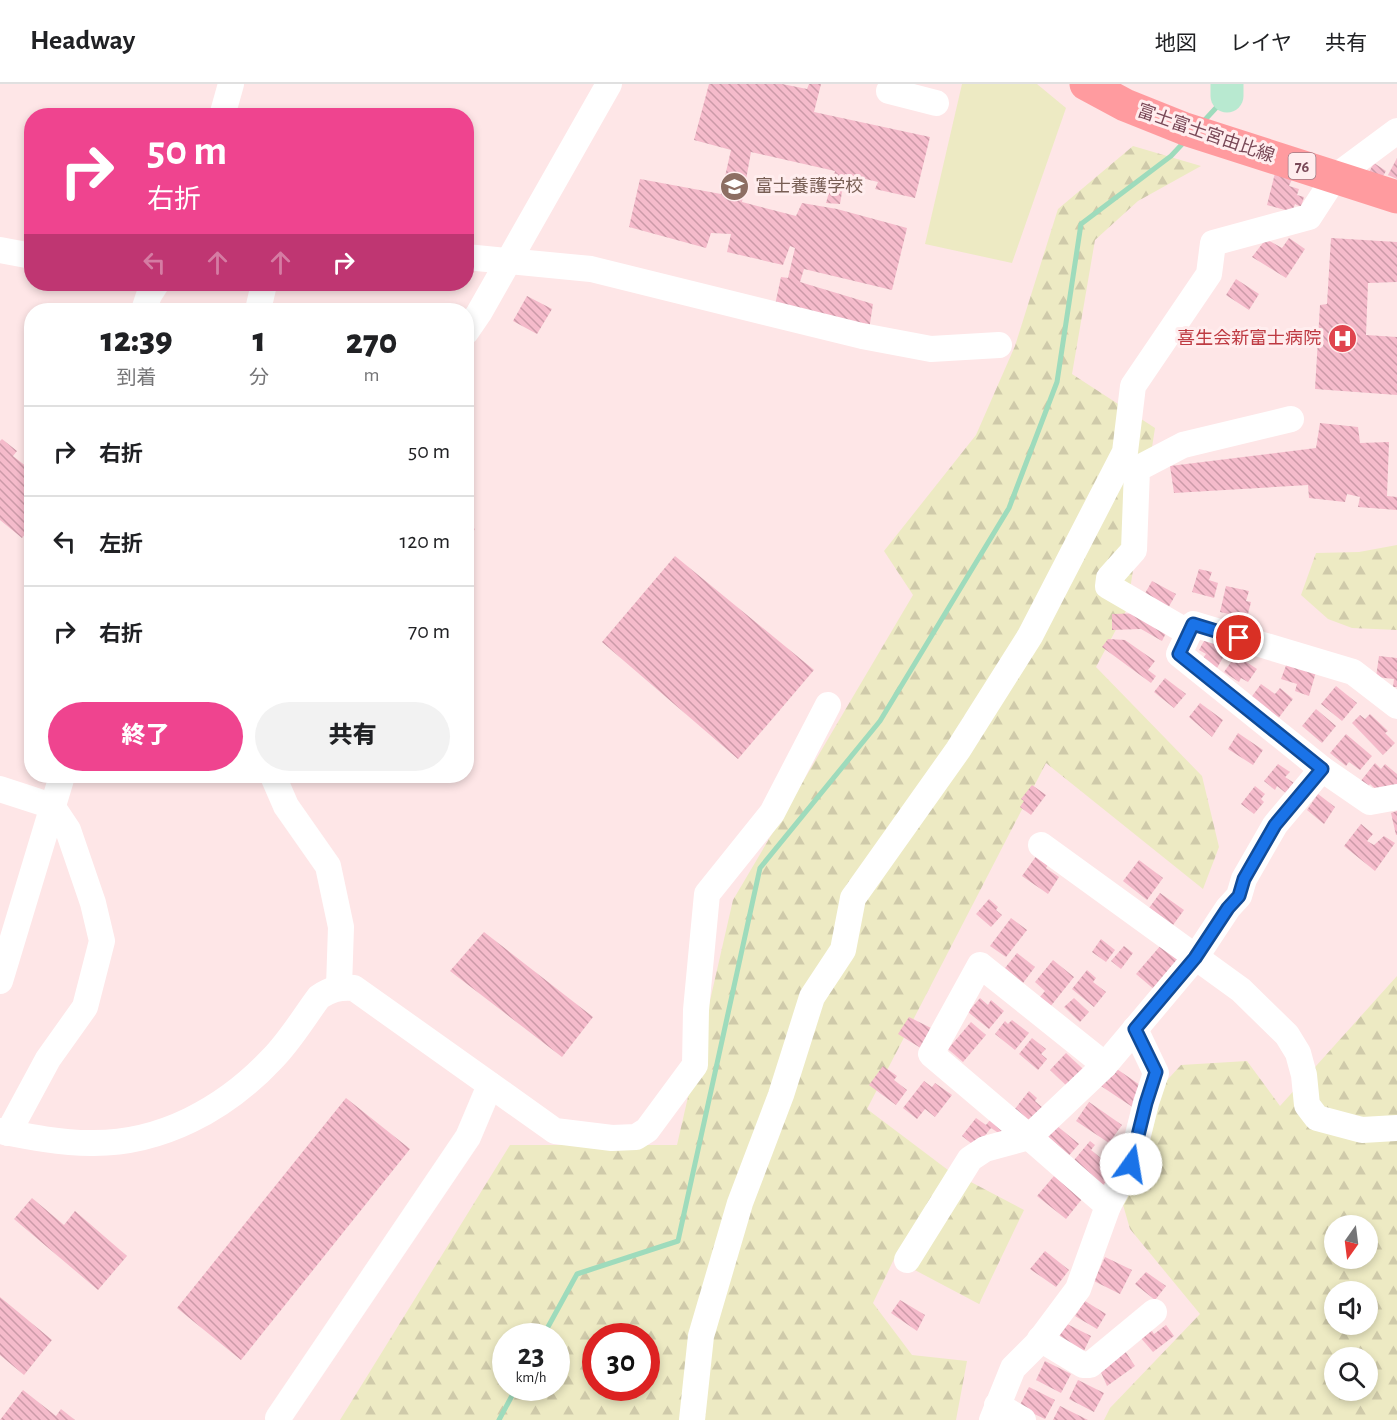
<!DOCTYPE html>
<html lang="ja">
<head>
<meta charset="utf-8">
<style>
  body { margin:0; font-family:"Alegreya Sans","Noto Sans JP",sans-serif; background:#f2f2f2; color:#202124; height:100vh; display:flex; flex-direction:column; font-size:22px; white-space:nowrap }
  * { box-sizing:border-box; margin:0 }
  p { font-size:20px; color:#757577 }
  .icon { flex:none; width:33px; height:33px; fill:none; stroke:currentColor; stroke-width:2; stroke-linecap:round; stroke-linejoin:round }
  .map { position:relative; flex:1; overflow:hidden }
  .details { position:absolute; left:24px; top:219px; width:450px; height:480px; display:flex; flex-direction:column; background:#fff; border-radius:24px; box-shadow:0 3px 9px #0003 }
  .details>* { flex:none }
  .banner { position:absolute; left:24px; top:24px; width:450px; height:183px; border-radius:24px; box-shadow:0 3px 9px #0003; background:#ef448f; color:#fff; overflow:hidden }
  .needle { width:39px; rotate:194deg }
  .controls { position:absolute; left:1324px; top:1131px; display:grid; gap:12px }
  .controls a { display:grid; place-items:center; width:54px; height:54px; border-radius:50%; background:#fff; box-shadow:0 3px 9px #0003; font-size:30px }
  .speed { position:absolute; left:492px; top:1239px; display:flex; gap:12px; font-size:30px; font-weight:700; text-align:center }
  .speed>* { display:grid; place-content:center; width:78px; height:78px; border-radius:50%; background:#fff; box-shadow:0 3px 9px #0003; line-height:1 }
  .speed small { font-size:15px; font-weight:400 }
  .speed .limit { border:9px solid #d22; background:#fff; color:#111 }
  .pin { position:absolute; display:grid; place-items:center; width:51px; height:51px; color:#fff; margin:-26px; border:3px solid #fff; border-radius:50%; box-shadow:0 2px 6px #0007 }
  .me { position:absolute; width:66px; margin:-33px; rotate:13deg; stroke-linejoin:round; filter:drop-shadow(0 0 4px #0008) }
  .turn { display:flex; align-items:center; gap:21px; height:126px; padding:0 24px; font-size:27px }
  .turn .icon { width:78px; height:78px; stroke-width:2.5 }
  .turn b { display:block; font-size:42px; line-height:51px }
  .lanes { display:flex; align-items:center; height:57px; padding:0 24px; background:#0003; justify-content:center; gap:30px; direction:ltr }
  .lanes .off { opacity:.35 }
  .eta { display:flex; justify-content:space-evenly; align-items:center; height:102px; text-align:center }
  .eta b { font-size:36px; font-weight:800; line-height:42px }
  .action { display:flex; gap:12px; margin-top:auto; padding:12px 24px }
  .action a { flex:1; height:69px; border-radius:36px; background:#ef448f; color:#fff; font-size:24px; font-weight:800; line-height:69px; text-align:center }
  .action a+a { background:#f2f2f2; color:#202124 }
  ul { padding:0; list-style:none }
  li { display:flex; align-items:center; gap:18px; height:90px; padding:0 24px; border-top:2px solid #e0e0e0 }
  li div { flex:1 }
  li b { display:block; font-size:22px }
  li em { font-style:normal }
  header { display:flex; align-items:center; gap:36px; box-sizing:border-box; height:84px; padding:0 30px; background:#fff; border-bottom:2px solid #e0e0e0 }
  header strong { font-size:28px }
  nav { display:flex; gap:33px; margin-inline-start:auto; font-size:21px }
  .map>svg:first-child { display:block }
  .forest { fill:url(#forest-firs); fill-rule:evenodd }
  .garden { fill:#edeac3 }
  .lines { fill:none; stroke-linecap:round; stroke-linejoin:round }
  .stream { stroke:#9edbbc; stroke-width:5 }
  .river { stroke:#b8e9d0; stroke-width:33 }
  .building { fill:url(#building-back-hatch) }
  .minor { stroke:#fff; stroke-width:26 }
  .major { stroke:#ff9b9f; stroke-width:33 }
  .route-casing { stroke:#114b97; stroke-width:15 }
  .route { stroke:#1a73e8; stroke-width:10 }
  .labels { text-anchor:middle; stroke-width:6; stroke-linejoin:round; paint-order:stroke }
  .shield { fill:#ffedee; stroke:#a17a84; stroke-width:1.5 }
  .shield-label { font-size:16px; font-weight:bold; fill:#794857 }
  .street-label { font-size:18px; fill:#794857; stroke:#ffedee }
  .education-label { font-size:18px; fill:#785e54; stroke:#ffedee; text-anchor:start }
  .health-label { font-size:18px; fill:#be3a42; stroke:#ffedee; text-anchor:end }
</style>
</head>
<body>
<header>
<strong>Headway</strong>
<nav><a>地図</a><a>レイヤ</a><a>共有</a></nav>
</header>
<div class="map">
<svg width="1397" height="1336" viewBox="0 0 1397 1336">
  <defs>
    <pattern id="forest-firs" width="22" height="20" patternUnits="userSpaceOnUse" patternTransform="scale(1.5)"><rect width="22" height="20" fill="#edeac3"/><path d="M5 1l3.5 6h-7zM16 11l3.5 6h-7z" fill="#cfcaaa"/></pattern>
    <pattern id="building-back-hatch" width="6" height="6" patternUnits="userSpaceOnUse" patternTransform="scale(1.5)"><rect width="6" height="6" fill="#f5bbcb"/><path d="M-1 5l2 2M0 0l6 6M5-1l2 2" fill="none" stroke="#cb9aa8"/></pattern>
  </defs>
  <rect width="100%" height="100%" fill="#fee6e7"/>
  <g class="forest">
    <path d="M 1133,62 L 1201,82 L 1138,117 L 1095,156 L 1072,290 L 1155,344 L 1127,525 L 1096,583 L 1202,692 L 1219,763 L 1203,805 L 1046,679 L 867,1025 L 948,1086 L 1024,1126 L 979,1220 L 894,1175 L 873,1219 L 912,1271 L 967,1277 L 956,1336 L 340,1336 L 510,1061 L 677,1061 L 733,816 L 913,511 L 884,467 L 976,351 L 1015,262 L 1058,125 ZM 506,1252 L 556,1252 L 556,1304 L 506,1304 ZM 596,1252 L 646,1252 L 646,1304 L 596,1304 Z"/>
    <path d="M 1397,461 L 1397,546 L 1352,544 L 1328,535 L 1301,511 L 1316,469 L 1359,468 Z"/>
    <path d="M 1397,892 L 1397,1336 L 1104,1336 L 1110,1324 L 1200,1230 L 1130,1145 L 1117,1100 L 1146,1019 L 1181,981 L 1247,977 L 1280,1022 ZM 1335,1142 L 1368,1142 L 1368,1174 L 1335,1174 ZM 1335,1208 L 1368,1208 L 1368,1240 L 1335,1240 ZM 1335,1274 L 1368,1274 L 1368,1306 L 1335,1306 Z"/>
  </g>
  <path class="garden" d="M 962,0 L 1037,0 L 1066,24 L 1012,179 L 925,160 Z"/>
  <g class="lines">
    <g class="stream">
      <path d="M 1202,39 L 1227,12"/>
      <path d="M 543,1252 L 577,1190 L 678,1157 L 760,784 L 880,637 L 1009,424 L 1057,298 L 1081,140 L 1171,72 L 1185,57"/>
      <path d="M 499,1336 L 516,1304"/>
    </g>
    <path class="river" d="M 1227,0 L 1227,12"/>
  </g>
  <g class="building">
    <path d="M 709,0 L 782,0 L 807,5 L 809,0 L 821,0 L 814,28 L 930,53 L 915,114 L 875,105 L 878,98 L 845,90 L 840,120 L 826,119 L 835,87 L 751,68 L 742,118 L 796,132 L 802,119 L 837,125 L 907,144 L 892,206 L 804,185 L 800,198 L 873,220 L 869,246 L 775,221 L 781,193 L 788,194 L 795,164 L 790,162 L 783,181 L 727,168 L 731,150 L 711,149 L 706,164 L 629,143 L 640,95 L 721,110 L 731,66 L 694,56 Z"/>
    <path d="M 1397,74 L 1397,95 L 1388,91 Z"/>
    <path d="M 1374,79 L 1386,87 L 1380,97 L 1368,90 Z"/>
    <path d="M 1275,89 L 1293,93 L 1289,102 L 1299,105 L 1297,111 L 1304,113 L 1301,123 L 1295,120 L 1292,128 L 1267,121 Z"/>
    <path d="M 1289,154 L 1305,165 L 1286,194 L 1252,173 L 1266,155 L 1282,164 Z"/>
    <path d="M 1331,154 L 1397,158 L 1397,198 L 1368,199 L 1366,251 L 1397,253 L 1397,311 L 1315,305 L 1320,221 L 1327,220 Z"/>
    <path d="M 1236,195 L 1259,210 L 1249,226 L 1226,211 Z"/>
    <path d="M 527,212 L 552,225 L 537,250 L 513,237 Z"/>
    <path d="M 1320,339 L 1358,343 L 1360,359 L 1389,358 L 1387,412 L 1397,413 L 1397,426 L 1358,423 L 1360,413 L 1347,410 L 1345,418 L 1309,414 L 1308,401 L 1174,409 L 1170,382 L 1316,364 Z"/>
    <path d="M 2,355 L 17,367 L 13,372 L 32,387 L 32,441 L 22,454 L 0,436 L 0,357 Z"/>
    <path d="M 466,439 L 475,445 L 466,458 Z"/>
    <path d="M 675,472 L 814,586 L 738,675 L 602,558 Z"/>
    <path d="M 1199,485 L 1212,488 L 1209,496 L 1218,499 L 1214,514 L 1192,508 Z"/>
    <path d="M 1152,497 L 1176,510 L 1167,526 L 1143,513 Z"/>
    <path d="M 1226,502 L 1249,507 L 1246,517 L 1251,518 L 1247,534 L 1220,528 Z"/>
    <path d="M 1147,529 L 1167,547 L 1162,557 L 1141,545 L 1112,546 L 1112,530 Z"/>
    <path d="M 1208,550 L 1229,563 L 1217,584 L 1202,575 L 1206,570 L 1199,566 Z"/>
    <path d="M 1108,555 L 1125,556 L 1155,577 L 1148,586 L 1156,592 L 1151,599 L 1102,563 Z"/>
    <path d="M 1236,571 L 1257,585 L 1248,598 L 1241,594 L 1239,598 L 1224,588 Z"/>
    <path d="M 1379,572 L 1397,574 L 1397,603 L 1393,603 L 1394,595 L 1376,593 Z"/>
    <path d="M 1287,579 L 1316,588 L 1309,612 L 1295,607 L 1297,600 L 1281,595 Z"/>
    <path d="M 1165,594 L 1186,610 L 1174,624 L 1154,608 Z"/>
    <path d="M 1261,600 L 1275,610 L 1280,604 L 1293,615 L 1277,636 L 1250,615 Z"/>
    <path d="M 1336,602 L 1357,619 L 1342,637 L 1321,620 Z"/>
    <path d="M 1200,619 L 1223,636 L 1212,653 L 1189,633 Z"/>
    <path d="M 1316,625 L 1336,642 L 1322,659 L 1302,642 Z"/>
    <path d="M 1370,630 L 1388,647 L 1385,649 L 1395,659 L 1383,671 L 1352,639 L 1360,631 L 1365,635 Z"/>
    <path d="M 1238,649 L 1263,666 L 1253,681 L 1228,665 Z"/>
    <path d="M 1346,650 L 1372,672 L 1360,686 L 1349,678 L 1346,682 L 1330,669 Z"/>
    <path d="M 1375,679 L 1381,685 L 1385,680 L 1397,690 L 1397,701 L 1379,708 L 1370,700 L 1367,704 L 1360,698 Z"/>
    <path d="M 1278,680 L 1290,688 L 1285,693 L 1294,699 L 1287,710 L 1277,702 L 1275,706 L 1264,697 Z"/>
    <path d="M 1032,701 L 1046,711 L 1031,731 L 1020,723 L 1024,717 L 1021,715 Z"/>
    <path d="M 1255,702 L 1265,710 L 1261,715 L 1264,718 L 1254,730 L 1241,720 Z"/>
    <path d="M 1318,710 L 1335,723 L 1324,740 L 1307,726 Z"/>
    <path d="M 1397,727 L 1397,751 L 1396,751 L 1391,729 Z"/>
    <path d="M 1361,740 L 1373,750 L 1367,757 L 1374,761 L 1384,752 L 1395,759 L 1375,787 L 1344,762 Z"/>
    <path d="M 1037,771 L 1049,779 L 1046,784 L 1059,793 L 1048,810 L 1022,792 Z"/>
    <path d="M 1139,776 L 1163,794 L 1147,816 L 1123,797 Z"/>
    <path d="M 1160,809 L 1184,826 L 1173,841 L 1149,824 Z"/>
    <path d="M 989,815 L 998,823 L 996,826 L 1002,831 L 991,843 L 976,830 Z"/>
    <path d="M 1011,834 L 1027,846 L 1006,873 L 990,862 Z"/>
    <path d="M 484,848 L 593,933 L 562,973 L 450,887 Z"/>
    <path d="M 1101,855 L 1115,866 L 1106,878 L 1092,868 Z"/>
    <path d="M 1161,861 L 1181,877 L 1156,907 L 1136,890 Z"/>
    <path d="M 1124,862 L 1133,869 L 1121,885 L 1111,877 Z"/>
    <path d="M 1017,869 L 1035,883 L 1023,899 L 1005,884 Z"/>
    <path d="M 1053,876 L 1074,893 L 1050,923 L 1039,914 L 1045,907 L 1035,898 Z"/>
    <path d="M 1087,886 L 1096,894 L 1093,898 L 1106,908 L 1094,923 L 1072,905 Z"/>
    <path d="M 980,914 L 988,921 L 991,916 L 1004,927 L 989,945 L 968,928 Z"/>
    <path d="M 1074,914 L 1089,928 L 1080,938 L 1064,923 Z"/>
    <path d="M 909,933 L 935,946 L 924,966 L 898,950 Z"/>
    <path d="M 1012,936 L 1029,949 L 1015,966 L 995,950 L 1005,937 L 1008,940 Z"/>
    <path d="M 971,938 L 986,951 L 963,978 L 948,965 Z"/>
    <path d="M 1032,954 L 1046,965 L 1041,970 L 1047,975 L 1038,986 L 1019,970 Z"/>
    <path d="M 1066,969 L 1085,987 L 1069,1004 L 1050,986 Z"/>
    <path d="M 883,982 L 897,992 L 894,996 L 907,1006 L 896,1021 L 869,1001 Z"/>
    <path d="M 1114,983 L 1147,1006 L 1134,1024 L 1101,1002 Z"/>
    <path d="M 924,997 L 932,1003 L 935,999 L 952,1011 L 935,1033 L 925,1025 L 917,1035 L 903,1024 Z"/>
    <path d="M 1029,1007 L 1037,1014 L 1035,1017 L 1043,1024 L 1031,1040 L 1014,1026 Z"/>
    <path d="M 346,1014 L 410,1065 L 241,1276 L 177,1224 Z"/>
    <path d="M 1089,1018 L 1122,1041 L 1109,1059 L 1076,1037 Z"/>
    <path d="M 994,1031 L 1006,1041 L 1000,1050 L 991,1044 L 976,1063 L 962,1052 L 976,1034 L 986,1041 Z"/>
    <path d="M 1056,1041 L 1079,1060 L 1065,1076 L 1043,1058 Z"/>
    <path d="M 1090,1057 L 1095,1061 L 1091,1066 L 1102,1075 L 1105,1071 L 1118,1082 L 1100,1105 L 1070,1081 Z"/>
    <path d="M 1054,1092 L 1082,1115 L 1066,1135 L 1037,1112 Z"/>
    <path d="M 32,1114 L 64,1141 L 75,1127 L 127,1172 L 98,1206 L 14,1135 Z"/>
    <path d="M 1045,1167 L 1069,1186 L 1056,1203 L 1030,1185 Z"/>
    <path d="M 1105,1173 L 1132,1186 L 1120,1210 L 1094,1197 Z"/>
    <path d="M 1146,1188 L 1166,1202 L 1155,1216 L 1135,1200 Z"/>
    <path d="M 0,1213 L 52,1256 L 24,1291 L 0,1271 Z"/>
    <path d="M 900,1216 L 925,1231 L 917,1247 L 891,1229 Z"/>
    <path d="M 1085,1217 L 1106,1230 L 1097,1245 L 1075,1232 Z"/>
    <path d="M 1065,1239 L 1091,1252 L 1082,1271 L 1056,1259 Z"/>
    <path d="M 1166,1241 L 1174,1252 L 1153,1268 L 1139,1252 L 1150,1244 L 1154,1250 Z"/>
    <path d="M 1125,1267 L 1135,1282 L 1107,1302 L 1100,1286 Z"/>
    <path d="M 1045,1277 L 1071,1290 L 1061,1309 L 1036,1296 Z"/>
    <path d="M 1078,1296 L 1104,1309 L 1094,1328 L 1069,1315 Z"/>
    <path d="M 1029,1303 L 1055,1316 L 1045,1335 L 1019,1323 Z"/>
    <path d="M 23,1306 L 56,1332 L 61,1325 L 75,1336 L 0,1336 Z"/>
    <path d="M 1060,1322 L 1088,1336 L 1053,1336 Z"/>
  </g>
  <g class="lines">
    <g class="minor">
      <path d="M 889,7 L 936,19"/>
      <path d="M 222,32 L 231,0"/>
      <path d="M 0,166 L 32,172"/>
      <path d="M 466,173 L 591,185 L 862,252 L 931,265 L 999,261"/>
      <path d="M 144,226 L 149,211 L 156,200"/>
      <path d="M 258,226 L 264,200"/>
      <path d="M 466,248 L 479,229 L 609,0"/>
      <path d="M 1189,549 L 1108,502 L 1109,494 L 1134,466 L 1137,385 L 1183,361 L 1291,335"/>
      <path d="M 1397,622 L 1353,588 L 1193,540 L 1179,570 L 1322,685 L 1370,718 L 1397,713"/>
      <path d="M 273,692 L 286,722 L 328,782 L 341,843 L 339,903"/>
      <path d="M 0,705 L 52,722 L 68,746 L 93,819 L 102,857 L 85,923 L 48,975 L 8,1049"/>
      <path d="M 1041,761 L 1241,906 L 1287,951 L 1298,969 L 1304,991 L 1307,1021 L 1317,1034 L 1362,1046 L 1397,1044"/>
      <path d="M 0,897 L 62,692"/>
      <path d="M 0,1047 C 30,1053 60,1059 91,1059 C 161,1060 225,1025 272,975 C 290,957 304,933 319,913 C 331,905 339,903 354,904 L 555,1047 L 612,1054 L 636,1053 L 647,1046 L 695,981 L 696,926 L 707,810 L 772,729 L 828,621"/>
      <path d="M 1029,1053 L 931,970 L 980,881 L 1105,981"/>
      <path d="M 1108,1122 L 1131,1079 L 1146,1019 L 1156,989 L 1135,945"/>
      <path d="M 907,1176 L 970,1075 L 985,1065 L 1029,1053"/>
      <path d="M 1040,1255 L 1083,1281 L 1090,1281 L 1154,1228"/>
      <path d="M 997,1321 L 1023,1336"/>
      <path d="M 278,1334 L 468,1053 L 490,1001"/>
      <path d="M 692,1336 L 701,1252 L 740,1119 L 781,1011 L 812,913 L 843,866 L 853,814 L 958,666 L 1030,552 L 1125,368 L 1133,302 L 1209,190 L 1213,159 L 1309,133 L 1335,93 L 1397,47"/>
      <path d="M 992,1336 L 1013,1284 L 1037,1260 L 1078,1205 L 1108,1122 L 1029,1053 L 1105,981 L 1195,874 L 1228,824 L 1239,812 L 1244,795 L 1275,741 L 1322,685"/>
    </g>
    <path class="major" d="M 1086,0 L 1125,21 L 1185,45 L 1397,113"/>
  </g>
  <g class="lines">
    <defs>
      <path id="route" d="M 1131,1080 L 1146,1019 L 1156,988 L 1135,945 L 1195,874 L 1228,824 L 1239,812 L 1244,795 L 1275,741 L 1322,685 L 1179,570 L 1193,540 L 1239,554"/>
    </defs>
    <use href="#route" class="route-casing"/>
    <use href="#route" class="route"/>
  </g>
  <defs>
    <symbol id="school-disc" viewBox="-11 -11 22 22"><circle r="9.5" fill="#8d6e63" stroke="#ffedee"/><path d="M0-5L7-2L0 1L-7-2ZM-4 1L0 2.5L4 1V4Q0 6-4 4Z" fill="#fff"/></symbol>
    <symbol id="hospital-disc" viewBox="-11 -11 22 22"><circle r="9.5" fill="#e0444e" stroke="#ffedee"/><path d="M-5-5h3v3.5h4V-5h3V5h-3V1.5h-4V5h-3Z" fill="#fff"/></symbol>
  </defs>
  <g fill-rule="evenodd">
    <use href="#school-disc" x="718" y="86" width="33" height="33"/>
    <use href="#hospital-disc" x="1326" y="238" width="33" height="33"/>
  </g>
  <g class="labels">
    <rect class="shield" x="1288.5" y="69" width="27" height="26" rx="4.5"/>
    <g class="shield-label">
      <text x="1302" y="88">76</text>
    </g>
    <g class="street-label">
      <text transform="translate(1206 49) rotate(19)" y="6">富士富士宮由比線</text>
    </g>
    <g class="education-label">
      <text x="755" y="108">富士養護学校</text>
    </g>
    <g class="health-label">
      <text x="1321" y="260">喜生会新富士病院</text>
    </g>
  </g>
</svg>
<div class="controls">
<a><svg class="needle" viewBox="-14 -14 28 28"><path d="M0-13l5 13h-10z" fill="#e53935"/><path d="M0 13l5-13h-10z" fill="#757577"/></svg></a>
<a><svg class="icon" aria-label="sound" viewBox="0 0 24 24"><path d="M4 9h4l5-4v14l-5-4H4zM17 9q2 3 0 6"/></svg></a>
<a><svg class="icon" aria-label="search" viewBox="0 0 24 24"><circle cx="10" cy="10" r="6"/><path d="M15 15l6 6"/></svg></a>
</div>
<div class="speed"><div>23<small>km/h</small></div><div class="limit">30</div></div>
<div class="pin" style="left:1239px;top:554px;background:#d93025"><svg class="icon" aria-label="arrive" viewBox="0 0 24 24"><path d="M6 21V4h12l-3 4 3 4H6"/></svg></div>
<svg class="me" style="left:1131px;top:1080px" viewBox="-20 -20 40 40"><circle r="19" fill="#fff"/><path d="M0-13L10 11 0 6-10 11z" fill="#1a73e8"/></svg>
<div class="banner">
<div class="turn"><svg class="icon" aria-label="right" viewBox="0 0 24 24"><path d="M7 20v-9h11M14 6l5 5-5 5"/></svg><div><b>50 m</b>右折</div></div>
<div class="lanes"><svg class="icon off" aria-label="left" viewBox="0 0 24 24"><path d="M17 20v-9H6M10 6l-5 5 5 5"/></svg><svg class="icon off" aria-label="ahead" viewBox="0 0 24 24"><path d="M12 20V5M6 11l6-6 6 6"/></svg><svg class="icon off" aria-label="ahead" viewBox="0 0 24 24"><path d="M12 20V5M6 11l6-6 6 6"/></svg><svg class="icon" aria-label="right" viewBox="0 0 24 24"><path d="M7 20v-9h11M14 6l5 5-5 5"/></svg></div>
</div>
<section class="details">
<div class="eta">
<div><b>12:39</b><p>到着</p></div>
<div><b>1</b><p>分</p></div>
<div><b>270</b><p>m</p></div>
</div>
<ul>
<li><svg class="icon" aria-label="right" viewBox="0 0 24 24"><path d="M7 20v-9h11M14 6l5 5-5 5"/></svg><div><b>右折</b></div><em>50 m</em></li>
<li><svg class="icon" aria-label="left" viewBox="0 0 24 24"><path d="M17 20v-9H6M10 6l-5 5 5 5"/></svg><div><b>左折</b></div><em>120 m</em></li>
<li><svg class="icon" aria-label="right" viewBox="0 0 24 24"><path d="M7 20v-9h11M14 6l5 5-5 5"/></svg><div><b>右折</b></div><em>70 m</em></li>
</ul>
<div class="action"><a>終了</a><a>共有</a></div>
</section>
</div>
</body>
</html>
